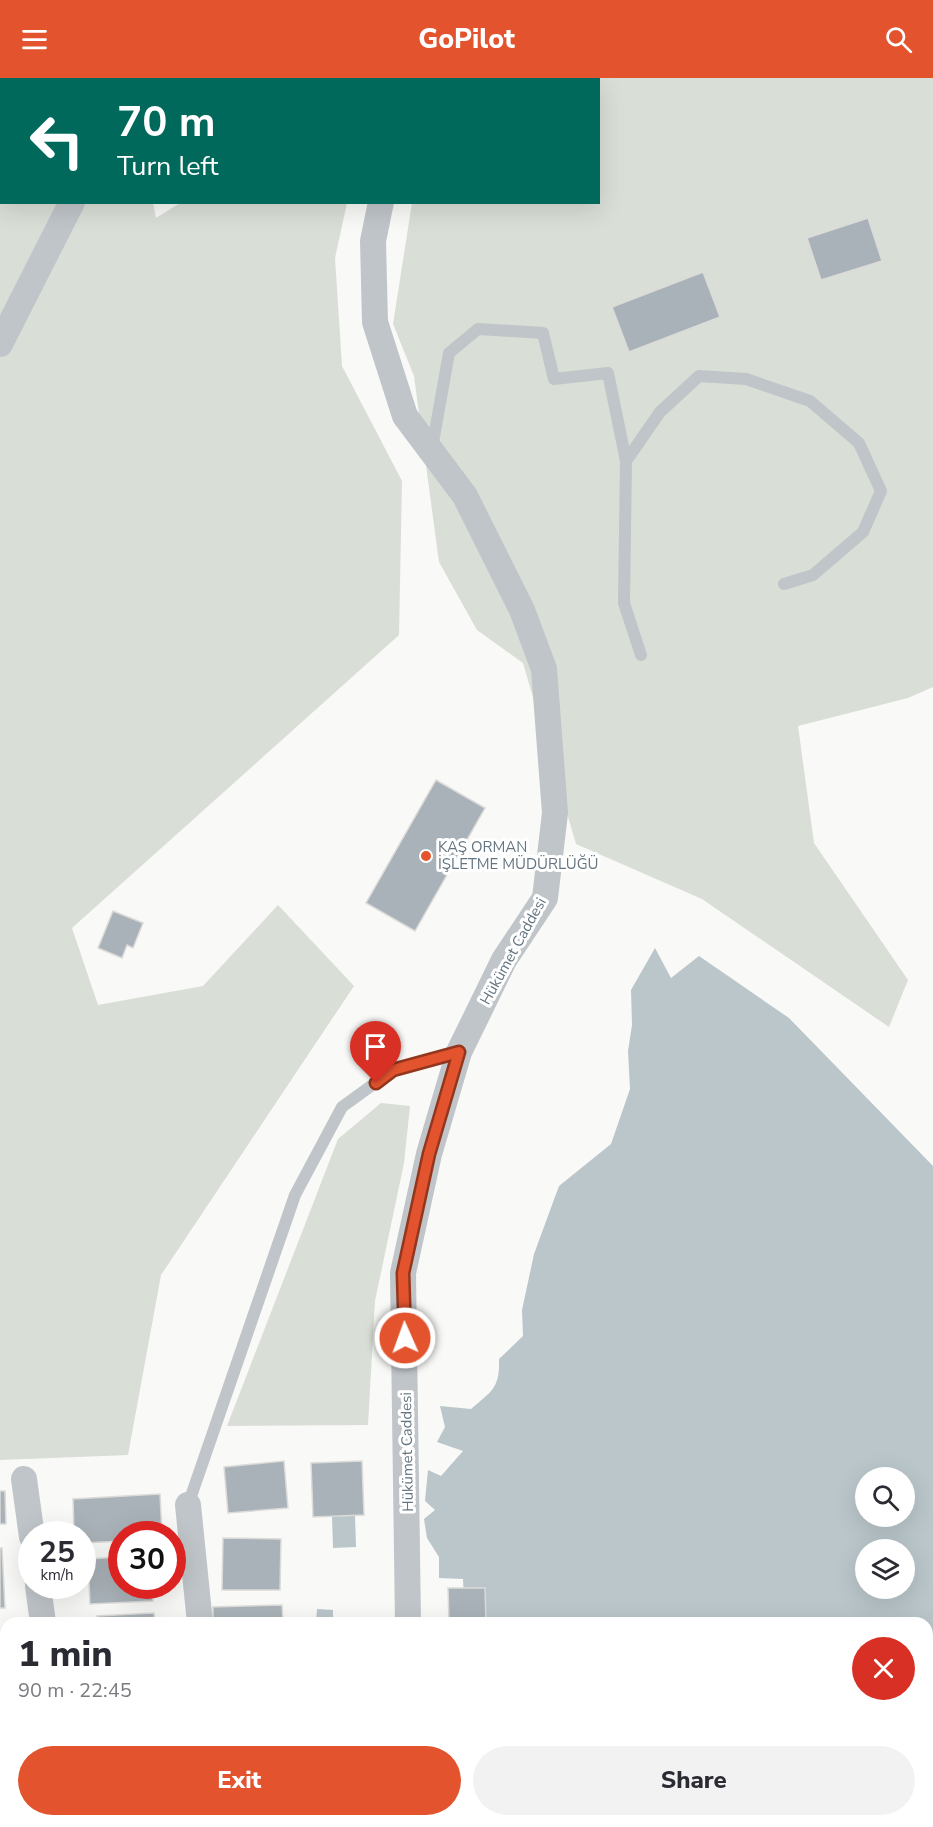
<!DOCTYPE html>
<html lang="en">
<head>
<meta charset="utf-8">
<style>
  body { margin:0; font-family:"Nunito Sans",sans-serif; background:#f2f2f3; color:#2b2b33; height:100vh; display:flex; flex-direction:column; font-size:22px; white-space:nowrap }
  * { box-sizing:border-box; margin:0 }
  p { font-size:20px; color:#7c7c81 }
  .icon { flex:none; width:33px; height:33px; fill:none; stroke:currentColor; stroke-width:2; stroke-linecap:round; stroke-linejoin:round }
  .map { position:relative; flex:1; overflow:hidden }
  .sheet { position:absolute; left:0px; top:1539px; width:933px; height:210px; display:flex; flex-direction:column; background:#fff; border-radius:18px 18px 0 0; box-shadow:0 6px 24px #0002 }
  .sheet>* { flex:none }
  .guide { position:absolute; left:0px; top:0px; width:600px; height:126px; box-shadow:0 6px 24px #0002; background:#00695c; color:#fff; overflow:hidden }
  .buttons { position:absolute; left:855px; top:1389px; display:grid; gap:12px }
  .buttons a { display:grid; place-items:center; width:60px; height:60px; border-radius:50%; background:#fff; box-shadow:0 6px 24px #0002; font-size:30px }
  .speed { position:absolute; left:18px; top:1443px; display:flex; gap:12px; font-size:30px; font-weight:700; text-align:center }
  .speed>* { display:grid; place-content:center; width:78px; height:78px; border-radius:50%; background:#fff; box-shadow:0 6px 24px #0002; line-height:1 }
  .speed small { font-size:15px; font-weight:400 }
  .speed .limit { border:9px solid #d22; background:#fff; color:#111 }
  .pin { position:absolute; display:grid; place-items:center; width:51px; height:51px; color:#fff; margin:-62px -26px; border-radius:50% 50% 50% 0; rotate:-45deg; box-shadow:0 0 6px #0007 }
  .pin .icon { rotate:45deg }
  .me { position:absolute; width:66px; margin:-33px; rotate:358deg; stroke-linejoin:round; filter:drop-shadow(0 0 4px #0008) }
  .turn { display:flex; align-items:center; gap:21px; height:126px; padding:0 18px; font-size:27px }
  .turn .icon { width:78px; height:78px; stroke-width:2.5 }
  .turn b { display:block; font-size:42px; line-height:51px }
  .round { display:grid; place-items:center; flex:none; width:63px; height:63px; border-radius:32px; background:#f2f2f3 }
  .headline { display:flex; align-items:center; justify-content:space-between; height:102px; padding:0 18px }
  h1 { font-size:36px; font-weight:800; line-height:45px }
  .primary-button { display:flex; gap:12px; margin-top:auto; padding:12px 18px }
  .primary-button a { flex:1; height:69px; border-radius:36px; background:#e2532e; color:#fff; font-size:24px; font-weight:800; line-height:69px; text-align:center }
  .primary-button a+a { background:#f2f2f3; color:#2b2b33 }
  header { display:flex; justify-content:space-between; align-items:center; height:78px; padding:0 18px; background:#e2532e; color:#fff; font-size:27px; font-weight:800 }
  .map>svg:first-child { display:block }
  .green { fill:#d9ded6 }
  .water { fill:#bac6ca; fill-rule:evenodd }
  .building { fill:#a9b2b8; stroke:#dbdbd9; stroke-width:1.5 }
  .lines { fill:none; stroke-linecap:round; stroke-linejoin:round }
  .lane { stroke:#c0c5c9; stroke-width:12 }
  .street { stroke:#c0c5c9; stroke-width:26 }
  .route-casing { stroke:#93361e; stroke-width:15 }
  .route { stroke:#e2532e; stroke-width:10 }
  .poi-dot { fill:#e2532e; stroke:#fff; stroke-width:2 }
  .labels { text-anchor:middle; stroke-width:6; stroke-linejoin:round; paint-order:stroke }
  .poi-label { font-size:15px; fill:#647581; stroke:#fff; text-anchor:start }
  .street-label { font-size:15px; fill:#647581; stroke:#fff }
</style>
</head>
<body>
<header><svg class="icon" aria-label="menu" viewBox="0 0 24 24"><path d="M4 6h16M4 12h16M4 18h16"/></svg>GoPilot<svg class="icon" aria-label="search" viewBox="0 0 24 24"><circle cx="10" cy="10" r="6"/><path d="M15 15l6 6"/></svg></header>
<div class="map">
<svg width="933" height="1749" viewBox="0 0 933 1749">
  <rect width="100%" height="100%" fill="#f9f9f7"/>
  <g class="green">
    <path d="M 0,0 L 140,1 L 2,2 L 2,124 L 153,125 L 156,140 L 180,125 L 347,125 L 335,180 L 342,288 L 402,403 L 399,557 L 72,850 L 98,927 L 203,908 L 278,827 L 354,908 L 161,1197 L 128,1377 L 0,1382 Z"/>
    <path d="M 431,0 L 933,0 L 933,609 L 908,620 L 798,648 L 814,765 L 908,902 L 889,949 L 702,821 L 576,766 L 523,585 L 477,552 L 439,484 L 414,298 L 393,246 L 412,125 L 598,124 L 598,2 Z"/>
    <path d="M 381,1025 L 410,1028 L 404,1085 L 375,1223 L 368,1347 L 227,1348 L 338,1061 Z"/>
    <path d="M 0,1664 L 6,1749 L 0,1749 Z"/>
  </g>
  <g class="water">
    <path d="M 655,870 L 671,900 L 699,878 L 789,940 L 933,1088 L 933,1749 L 427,1749 L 429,1743 L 927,1743 L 927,1545 L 465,1545 L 463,1501 L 439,1500 L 439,1479 L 427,1460 L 424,1441 L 435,1432 L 425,1423 L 428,1392 L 441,1398 L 463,1373 L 437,1364 L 445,1349 L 440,1328 L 471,1331 C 492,1313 500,1310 499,1281 L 523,1258 L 522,1232 L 534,1176 L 559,1108 L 611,1066 L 630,1011 L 628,973 L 632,947 L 631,912 ZM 866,1400 L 904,1400 L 904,1438 L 866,1438 ZM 866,1472 L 904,1472 L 904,1510 L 866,1510 Z"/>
    <path d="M 355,1437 L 356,1469 L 333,1470 L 332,1438 Z"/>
    <path d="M 317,1531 L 333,1532 L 333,1540 L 342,1541 L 342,1545 L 316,1545 Z"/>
  </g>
  <g class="building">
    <path d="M 276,0 L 323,0 L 276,2 Z"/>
    <path d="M 868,140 L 882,183 L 821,202 L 807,160 Z"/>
    <path d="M 703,194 L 720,239 L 629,274 L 612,229 Z"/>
    <path d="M 436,702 L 485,730 L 415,853 L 366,825 Z"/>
    <path d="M 113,833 L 143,845 L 133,870 L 127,867 L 122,880 L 98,870 Z"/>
    <path d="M 284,1383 L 288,1430 L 228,1435 L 224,1389 Z"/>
    <path d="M 362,1383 L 364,1437 L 313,1439 L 311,1385 Z"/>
    <path d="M 0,1413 L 5,1413 L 6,1446 L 0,1446 Z"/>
    <path d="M 160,1416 L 162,1456 L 122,1456 L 122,1463 L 82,1465 L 82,1456 L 74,1456 L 73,1421 Z"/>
    <path d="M 223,1460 L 281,1461 L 280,1512 L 222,1512 Z"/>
    <path d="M 0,1470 L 2,1470 L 5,1530 L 0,1530 Z"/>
    <path d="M 122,1479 L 122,1508 L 152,1508 L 153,1523 L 90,1526 L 88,1481 Z"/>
    <path d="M 448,1510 L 485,1510 L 486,1545 L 449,1545 Z"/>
    <path d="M 282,1527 L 283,1545 L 213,1545 L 213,1529 Z"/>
    <path d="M 154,1535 L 155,1545 L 98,1545 L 97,1538 Z"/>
  </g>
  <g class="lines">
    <g class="lane">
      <path d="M 432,370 L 449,275 L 478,251 L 543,255 L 554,301 L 608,295 L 626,383"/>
      <path d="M 641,577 L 624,525 L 626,383 L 660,334 L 699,298 L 746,301 L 810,323 L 859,365 L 881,413 L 863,454 L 813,497 L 784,506"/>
      <path d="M 188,1427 L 295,1117 L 342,1029 L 393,992 L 459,974"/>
    </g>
    <g class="street">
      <path d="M 144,2 L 145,0"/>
      <path d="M 404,2 L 404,0"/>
      <path d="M 381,124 L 373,163 L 375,244 L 405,338 L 465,418 L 522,532 L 544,591 L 555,735 L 545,820 L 504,882 L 459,974 L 429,1076 L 403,1195 L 408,1545"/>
      <path d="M 0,266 L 72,124"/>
      <path d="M 24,1401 L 32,1459"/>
      <path d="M 188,1427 L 200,1545"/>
      <path d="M 38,1508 L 43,1545"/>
      <path d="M 69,1743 L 70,1749"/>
      <path d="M 218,1743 L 219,1749"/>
      <path d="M 402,1749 L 402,1743"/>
    </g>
  </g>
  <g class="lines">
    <defs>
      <path id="route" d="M 376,1005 L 393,992 L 459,974 L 429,1076 L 403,1195 L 405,1260"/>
    </defs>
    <use href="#route" class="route-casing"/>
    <use href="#route" class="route"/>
  </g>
  <circle class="poi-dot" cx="426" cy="778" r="6"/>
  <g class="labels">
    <g class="poi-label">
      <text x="438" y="774">KAŞ ORMAN<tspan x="438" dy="17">İŞLETME MÜDÜRLÜĞÜ</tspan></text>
    </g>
    <g class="street-label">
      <text transform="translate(513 873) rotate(-61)" y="5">Hükümet Caddesi</text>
      <text transform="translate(407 1374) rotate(-91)" y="5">Hükümet Caddesi</text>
    </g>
  </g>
</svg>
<div class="buttons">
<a><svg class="icon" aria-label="search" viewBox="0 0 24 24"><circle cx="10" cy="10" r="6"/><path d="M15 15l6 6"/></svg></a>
<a><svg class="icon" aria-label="layers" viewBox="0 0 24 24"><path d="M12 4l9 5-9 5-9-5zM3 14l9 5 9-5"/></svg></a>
</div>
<div class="speed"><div>25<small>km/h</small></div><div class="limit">30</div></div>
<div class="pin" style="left:376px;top:1005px;background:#d93025"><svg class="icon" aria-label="arrive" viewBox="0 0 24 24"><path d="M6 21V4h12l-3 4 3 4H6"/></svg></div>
<svg class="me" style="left:405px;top:1260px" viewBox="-20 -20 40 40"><circle r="17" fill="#e2532e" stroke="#fff" stroke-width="3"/><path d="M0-11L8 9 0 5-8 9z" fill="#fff"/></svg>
<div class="guide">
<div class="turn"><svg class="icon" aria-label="left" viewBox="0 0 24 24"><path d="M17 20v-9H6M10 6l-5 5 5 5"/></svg><div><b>70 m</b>Turn left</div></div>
</div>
<section class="sheet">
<div class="headline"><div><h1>1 min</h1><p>90 m · 22:45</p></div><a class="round" style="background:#d93025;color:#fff"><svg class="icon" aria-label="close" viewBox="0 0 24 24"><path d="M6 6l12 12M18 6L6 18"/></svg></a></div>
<div class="primary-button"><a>Exit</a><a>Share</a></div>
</section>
</div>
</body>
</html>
